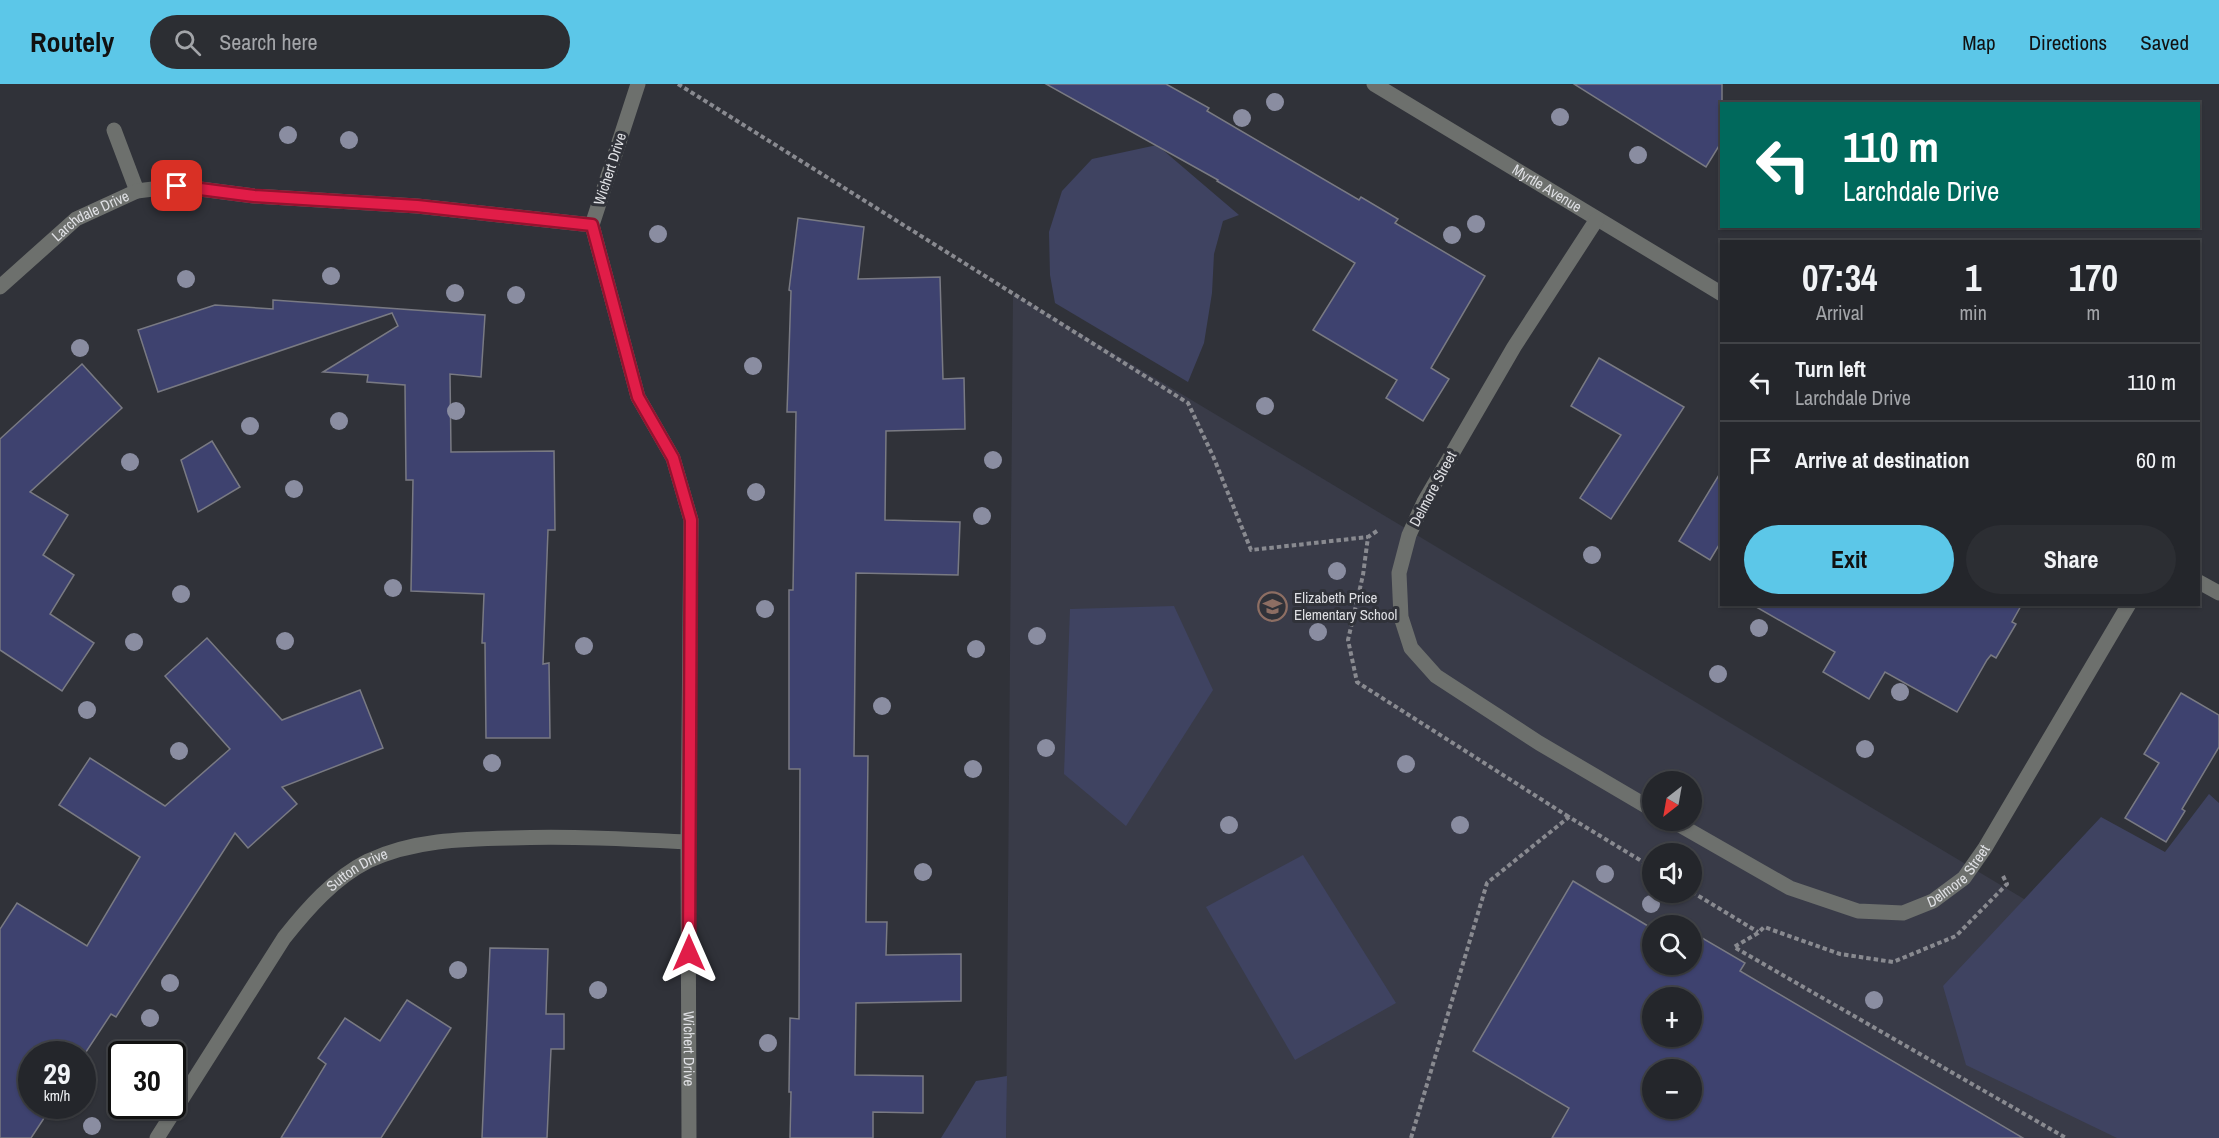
<!DOCTYPE html>
<html lang="en">
<head>
<meta charset="utf-8">
<style>
  body { margin:0; font-family:"Archivo Narrow",sans-serif; background:#2c2e33; color:#f1f3f6; height:100vh; display:flex; flex-direction:column; font-size:22px; white-space:nowrap }
  * { box-sizing:border-box; margin:0 }
  p { font-size:20px; color:#a3a5a9 }
  .icon { flex:none; width:33px; height:33px; fill:none; stroke:currentColor; stroke-width:2; stroke-linecap:round; stroke-linejoin:round }
  .map { position:relative; flex:1; overflow:hidden }
  .panel { position:absolute; left:1720px; top:156px; width:480px; height:366px; display:flex; flex-direction:column; background:#24262b; border-radius:0px; box-shadow:0 2px 4px #0004,0 0 0 2px #414347 }
  .panel>* { flex:none }
  .guide { position:absolute; left:1720px; top:18px; width:480px; height:126px; border-radius:0px; box-shadow:0 2px 4px #0004,0 0 0 2px #414347; background:#00695c; color:#fff; overflow:hidden }
  .needle { width:39px; rotate:211deg }
  .tools { position:absolute; left:1642px; top:687px; display:grid; gap:12px }
  .tools a { display:grid; place-items:center; width:60px; height:60px; border-radius:50%; background:#24262b; box-shadow:0 2px 4px #0004,0 0 0 2px #414347; font-size:30px }
  .speed { position:absolute; left:18px; top:957px; display:flex; gap:12px; font-size:30px; font-weight:700; text-align:center }
  .speed>* { display:grid; place-content:center; width:78px; height:78px; border-radius:50%; background:#24262b; box-shadow:0 2px 4px #0004,0 0 0 2px #414347; line-height:1 }
  .speed small { font-size:15px; font-weight:400 }
  .speed .limit { border:3px solid #111; border-radius:9px; background:#fff; color:#111 }
  .pin { position:absolute; display:grid; place-items:center; width:51px; height:51px; color:#fff; margin:-26px; border-radius:12px; box-shadow:0 3px 9px #0006 }
  .me { position:absolute; width:66px; margin:-33px; rotate:0deg; stroke-linejoin:round; filter:drop-shadow(0 0 4px #0008) }
  .turn { display:flex; align-items:center; gap:21px; height:126px; padding:0 24px; font-size:27px }
  .turn .icon { width:78px; height:78px; stroke-width:2.5 }
  .turn b { display:block; font-size:42px; line-height:51px }
  .eta { display:flex; justify-content:space-evenly; align-items:center; height:102px; text-align:center }
  .eta b { font-size:36px; font-weight:700; line-height:42px }
  .cta { display:flex; gap:12px; margin-top:auto; padding:12px 24px }
  .cta a { flex:1; height:69px; border-radius:36px; background:#5cc7e8; color:#111; font-size:24px; font-weight:700; line-height:69px; text-align:center }
  .cta a+a { background:#2c2e33; color:#f1f3f6 }
  ul { padding:0; list-style:none }
  li { display:flex; align-items:center; gap:18px; height:78px; padding:0 24px; border-top:2px solid #414347 }
  li div { flex:1 }
  li b { display:block; font-size:22px }
  li em { font-style:normal }
  header { display:flex; align-items:center; gap:36px; box-sizing:border-box; height:84px; padding:0 30px; background:#5cc7e8; color:#111 }
  header strong { font-size:28px }
  nav { display:flex; gap:33px; margin-inline-start:auto; font-size:21px }
  .search { width:420px; height:54px; background:#2c2e33; display:flex; align-items:center; gap:15px; box-sizing:border-box; padding:0 21px; border-radius:33px; color:#a3a5a9; font-size:22px }
  .map>svg:first-child { display:block }
  .built { fill:#393b48; fill-rule:evenodd }
  .green { fill:#3f4361 }
  .building { fill:#3e426f; stroke:#797a83; stroke-width:1.5; fill-rule:evenodd }
  .lines { fill:none; stroke-linecap:round; stroke-linejoin:round }
  .path { stroke:#898a90; stroke-width:4; stroke-dasharray:4.5 3; stroke-linecap:butt }
  .minor { stroke:#6d706d; stroke-width:15 }
  .tree { fill:#8a8da1 }
  .route-casing { stroke:#92132f; stroke-width:15 }
  .route { stroke:#e11d48; stroke-width:10 }
  .labels { text-anchor:middle; stroke-width:6; stroke-linejoin:round; paint-order:stroke }
  .street-label { font-size:15px; fill:#dedfe3; stroke:#303239 }
  .poi-label { font-size:15px; fill:#dedfe3; stroke:#303239; text-anchor:start }
</style>
</head>
<body>
<header>
<strong>Routely</strong>
<div class="search"><svg class="icon" aria-label="search" viewBox="0 0 24 24"><circle cx="10" cy="10" r="6"/><path d="M15 15l6 6"/></svg>Search here</div>
<nav><a>Map</a><a>Directions</a><a>Saved</a></nav>
</header>
<div class="map">
<svg width="2219" height="1054" viewBox="0 0 2219 1054">
  <rect width="100%" height="100%" fill="#303239"/>
  <path class="built" d="M 1013,209 L 2219,932 L 2175,1054 L 1006,1054 ZM 1653,698 L 1692,698 L 1692,736 L 1653,736 ZM 1653,770 L 1692,770 L 1692,808 L 1653,808 ZM 1653,842 L 1692,842 L 1692,880 L 1653,880 ZM 1653,914 L 1692,914 L 1692,952 L 1653,952 ZM 1653,986 L 1692,986 L 1692,1024 L 1653,1024 Z"/>
  <g class="green">
    <path d="M 1157,61 L 1239,131 L 1223,137 L 1214,170 L 1212,209 L 1204,259 L 1188,298 L 1055,219 L 1050,191 L 1049,148 L 1062,107 L 1092,75 Z"/>
    <path d="M 1174,522 L 1213,606 L 1126,742 L 1064,690 L 1070,525 Z"/>
    <path d="M 2209,710 L 2219,719 L 2219,1054 L 2117,1054 L 1966,981 L 1943,902 L 2101,733 L 2165,768 Z"/>
    <path d="M 1303,771 L 1396,919 L 1295,976 L 1206,823 Z"/>
    <path d="M 1007,992 L 1006,1054 L 941,1054 L 976,997 Z"/>
  </g>
  <g class="building">
    <path d="M 1046,0 L 1166,0 L 1209,24 L 1207,27 L 1359,116 L 1361,113 L 1398,135 L 1395,139 L 1485,192 L 1431,284 L 1449,295 L 1423,337 L 1386,314 L 1397,296 L 1313,246 L 1355,179 L 1217,97 L 1218,96 Z"/>
    <path d="M 1574,0 L 1722,0 L 1722,57 L 1706,83 Z"/>
    <path d="M 798,134 L 864,143 L 858,195 L 940,193 L 943,295 L 964,294 L 965,345 L 886,347 L 885,436 L 960,438 L 958,491 L 856,489 L 854,672 L 868,672 L 866,838 L 887,838 L 886,871 L 961,870 L 961,917 L 856,919 L 855,991 L 923,992 L 923,1029 L 873,1028 L 873,1054 L 790,1054 L 791,1008 L 789,1008 L 790,934 L 799,935 L 800,685 L 789,685 L 789,506 L 793,506 L 796,328 L 787,328 L 791,207 L 789,206 Z"/>
    <path d="M 273,216 L 485,231 L 481,293 L 450,290 L 451,368 L 554,367 L 555,446 L 548,446 L 543,580 L 549,579 L 550,654 L 486,654 L 485,559 L 482,559 L 484,510 L 411,507 L 413,396 L 406,396 L 405,301 L 367,298 L 368,291 L 323,288 L 398,242 L 392,229 L 158,308 L 138,246 L 215,221 L 273,225 Z"/>
    <path d="M 1599,274 L 1684,323 L 1611,435 L 1580,414 L 1621,351 L 1571,322 Z"/>
    <path d="M 82,280 L 122,324 L 30,408 L 68,431 L 43,471 L 74,491 L 50,530 L 94,559 L 62,607 L 0,566 L 0,355 Z"/>
    <path d="M 212,357 L 240,403 L 198,428 L 181,376 Z"/>
    <path d="M 1722,386 L 1722,456 L 1710,476 L 1679,457 Z"/>
    <path d="M 1751,520 L 2022,520 L 2012,538 L 2016,540 L 1996,574 L 1991,571 L 1987,576 L 1957,628 L 1885,588 L 1869,615 L 1823,588 L 1835,568 Z"/>
    <path d="M 207,554 L 282,636 L 360,606 L 383,664 L 282,703 L 297,720 L 248,764 L 235,749 L 116,933 L 111,930 L 82,974 L 82,970 L 32,970 L 32,1022 L 52,1022 L 31,1054 L 0,1054 L 0,845 L 17,819 L 87,862 L 140,773 L 59,721 L 90,674 L 165,722 L 230,665 L 165,592 Z"/>
    <path d="M 2181,609 L 2219,631 L 2219,663 L 2182,725 L 2185,727 L 2166,758 L 2125,734 L 2159,679 L 2144,670 Z"/>
    <path d="M 1573,797 L 1653,845 L 1653,880 L 1692,880 L 1692,848 L 1745,879 L 1740,887 L 2023,1054 L 1552,1054 L 1569,1024 L 1473,967 ZM 1653,914 L 1692,914 L 1692,952 L 1653,952 ZM 1653,986 L 1692,986 L 1692,1024 L 1653,1024 Z"/>
    <path d="M 490,864 L 548,865 L 546,930 L 564,930 L 564,965 L 551,965 L 547,1054 L 482,1054 Z"/>
    <path d="M 407,916 L 451,944 L 381,1054 L 281,1054 L 326,980 L 318,974 L 345,934 L 380,957 Z"/>
  </g>
  <g class="lines">
    <g class="path">
      <path d="M 678,0 L 1188,319 L 1213,372 L 1251,466 L 1368,453"/>
      <path d="M 1377,447 L 1368,453 L 1363,491 L 1348,556 L 1357,598 L 1569,733"/>
      <path d="M 2003,792 L 2007,800 L 1956,852 L 1893,878 L 1840,870 L 1764,843 L 1758,849 L 1734,863 L 2066,1054"/>
      <path d="M 1692,808 L 1758,848"/>
      <path d="M 1411,1054 L 1487,799 L 1569,733 L 1653,784"/>
    </g>
    <g class="minor">
      <path id="s1" d="M 638,0 L 592,141 L 638,313 L 673,374 L 691,436 L 688,758 L 689,1054"/>
      <path id="s2" d="M 1374,0 L 1722,210"/>
      <path d="M 114,46 L 137,107"/>
      <path d="M 1597,135 L 1514,263 L 1424,418 L 1409,451 L 1399,489 L 1401,533 L 1411,564 L 1436,592 L 1539,659 L 1653,726"/>
      <path id="s3" d="M 0,203 L 76,135 L 137,107 L 177,102 L 254,112 L 417,122 L 592,141"/>
      <path d="M 2199,498 L 2219,509"/>
      <path id="s4" d="M 1671,736 L 1790,804 L 1858,827 L 1903,829 L 1933,817 L 1964,794 L 1985,764 L 2129,520"/>
      <path id="s5" d="M 157,1054 L 284,854 C 307,825 334,794 368,777 C 413,756 461,755 511,754 C 570,752 629,755 688,758"/>
    </g>
  </g>
  <g class="tree">
    <circle cx="1275" cy="18" r="9"/>
    <circle cx="1560" cy="33" r="9"/>
    <circle cx="1242" cy="34" r="9"/>
    <circle cx="288" cy="51" r="9"/>
    <circle cx="349" cy="56" r="9"/>
    <circle cx="1638" cy="71" r="9"/>
    <circle cx="1476" cy="140" r="9"/>
    <circle cx="658" cy="150" r="9"/>
    <circle cx="1452" cy="151" r="9"/>
    <circle cx="331" cy="192" r="9"/>
    <circle cx="186" cy="195" r="9"/>
    <circle cx="455" cy="209" r="9"/>
    <circle cx="516" cy="211" r="9"/>
    <circle cx="80" cy="264" r="9"/>
    <circle cx="753" cy="282" r="9"/>
    <circle cx="1265" cy="322" r="9"/>
    <circle cx="456" cy="327" r="9"/>
    <circle cx="339" cy="337" r="9"/>
    <circle cx="250" cy="342" r="9"/>
    <circle cx="993" cy="376" r="9"/>
    <circle cx="130" cy="378" r="9"/>
    <circle cx="294" cy="405" r="9"/>
    <circle cx="756" cy="408" r="9"/>
    <circle cx="982" cy="432" r="9"/>
    <circle cx="1592" cy="471" r="9"/>
    <circle cx="1337" cy="487" r="9"/>
    <circle cx="393" cy="504" r="9"/>
    <circle cx="181" cy="510" r="9"/>
    <circle cx="765" cy="525" r="9"/>
    <circle cx="1759" cy="544" r="9"/>
    <circle cx="1318" cy="548" r="9"/>
    <circle cx="1037" cy="552" r="9"/>
    <circle cx="285" cy="557" r="9"/>
    <circle cx="134" cy="558" r="9"/>
    <circle cx="584" cy="562" r="9"/>
    <circle cx="976" cy="565" r="9"/>
    <circle cx="1718" cy="590" r="9"/>
    <circle cx="1900" cy="608" r="9"/>
    <circle cx="882" cy="622" r="9"/>
    <circle cx="87" cy="626" r="9"/>
    <circle cx="1046" cy="664" r="9"/>
    <circle cx="1865" cy="665" r="9"/>
    <circle cx="179" cy="667" r="9"/>
    <circle cx="492" cy="679" r="9"/>
    <circle cx="1406" cy="680" r="9"/>
    <circle cx="973" cy="685" r="9"/>
    <circle cx="1229" cy="741" r="9"/>
    <circle cx="1460" cy="741" r="9"/>
    <circle cx="923" cy="788" r="9"/>
    <circle cx="1605" cy="790" r="9"/>
    <circle cx="1651" cy="820" r="9"/>
    <circle cx="458" cy="886" r="9"/>
    <circle cx="170" cy="899" r="9"/>
    <circle cx="598" cy="906" r="9"/>
    <circle cx="1874" cy="916" r="9"/>
    <circle cx="150" cy="934" r="9"/>
    <circle cx="768" cy="959" r="9"/>
    <circle cx="92" cy="1042" r="9"/>
  </g>
  <g class="lines">
    <defs>
      <path id="route" d="M 177,102 L 254,112 L 417,122 L 592,141 L 638,313 L 673,374 L 691,436 L 689,869"/>
    </defs>
    <use href="#route" class="route-casing"/>
    <use href="#route" class="route"/>
  </g>
  <defs>
    <symbol id="school-ring" viewBox="-11 -11 22 22"><circle r="9.5" fill="#303239" stroke="#8d6e63" stroke-width="1.5"/><path d="M0-5L7-2L0 1L-7-2ZM-4 1L0 2.5L4 1V4Q0 6-4 4Z" fill="#8d6e63"/></symbol>
  </defs>
  <g fill-rule="evenodd">
    <use href="#school-ring" x="1256" y="506" width="33" height="33"/>
  </g>
  <g class="labels">
    <g class="street-label">
      <text transform="translate(610 85) rotate(-72)" y="5">Wichert Drive</text>
      <text dy="5" stroke="none"><textPath href="#s2" startOffset="202">Myrtle Avenue</textPath></text>
      <text dy="5" stroke="none"><textPath href="#s3" startOffset="116">Larchdale Drive</textPath></text>
      <text transform="translate(1433 405) rotate(-62)" y="5">Delmore Street</text>
      <text dy="5" stroke="none"><textPath href="#s5" startOffset="338">Sutton Drive</textPath></text>
      <text dy="5" stroke="none"><textPath href="#s4" startOffset="322">Delmore Street</textPath></text>
      <text dy="5" stroke="none"><textPath href="#s1" startOffset="990">Wichert Drive</textPath></text>
    </g>
    <g class="poi-label">
      <text x="1294" y="519">Elizabeth Price<tspan x="1294" dy="17">Elementary School</tspan></text>
    </g>
  </g>
</svg>
<div class="tools">
<a><svg class="needle" viewBox="-14 -14 28 28"><path d="M0-13l5 13h-10z" fill="#e53935"/><path d="M0 13l5-13h-10z" fill="#a3a5a9"/></svg></a>
<a><svg class="icon" aria-label="sound" viewBox="0 0 24 24"><path d="M4 9h4l5-4v14l-5-4H4zM17 9q2 3 0 6"/></svg></a>
<a><svg class="icon" aria-label="search" viewBox="0 0 24 24"><circle cx="10" cy="10" r="6"/><path d="M15 15l6 6"/></svg></a>
<a>+</a>
<a>−</a>
</div>
<div class="speed"><div>29<small>km/h</small></div><div class="limit">30</div></div>
<div class="pin" style="left:177px;top:102px;background:#d93025"><svg class="icon" aria-label="arrive" viewBox="0 0 24 24"><path d="M6 21V4h12l-3 4 3 4H6"/></svg></div>
<svg class="me" style="left:689px;top:869px" viewBox="-20 -20 40 40"><path d="M0-17L14 15 0 8-14 15z" fill="#e11d48" stroke="#fff" stroke-width="4"/></svg>
<div class="guide">
<div class="turn"><svg class="icon" aria-label="left" viewBox="0 0 24 24"><path d="M17 20v-9H6M10 6l-5 5 5 5"/></svg><div><b>110 m</b>Larchdale Drive</div></div>
</div>
<section class="panel">
<div class="eta">
<div><b>07:34</b><p>Arrival</p></div>
<div><b>1</b><p>min</p></div>
<div><b>170</b><p>m</p></div>
</div>
<ul>
<li><svg class="icon" aria-label="left" viewBox="0 0 24 24"><path d="M17 20v-9H6M10 6l-5 5 5 5"/></svg><div><b>Turn left</b><p>Larchdale Drive</p></div><em>110 m</em></li>
<li><svg class="icon" aria-label="arrive" viewBox="0 0 24 24"><path d="M6 21V4h12l-3 4 3 4H6"/></svg><div><b>Arrive at destination</b></div><em>60 m</em></li>
</ul>
<div class="cta"><a>Exit</a><a>Share</a></div>
</section>
</div>
</body>
</html>
